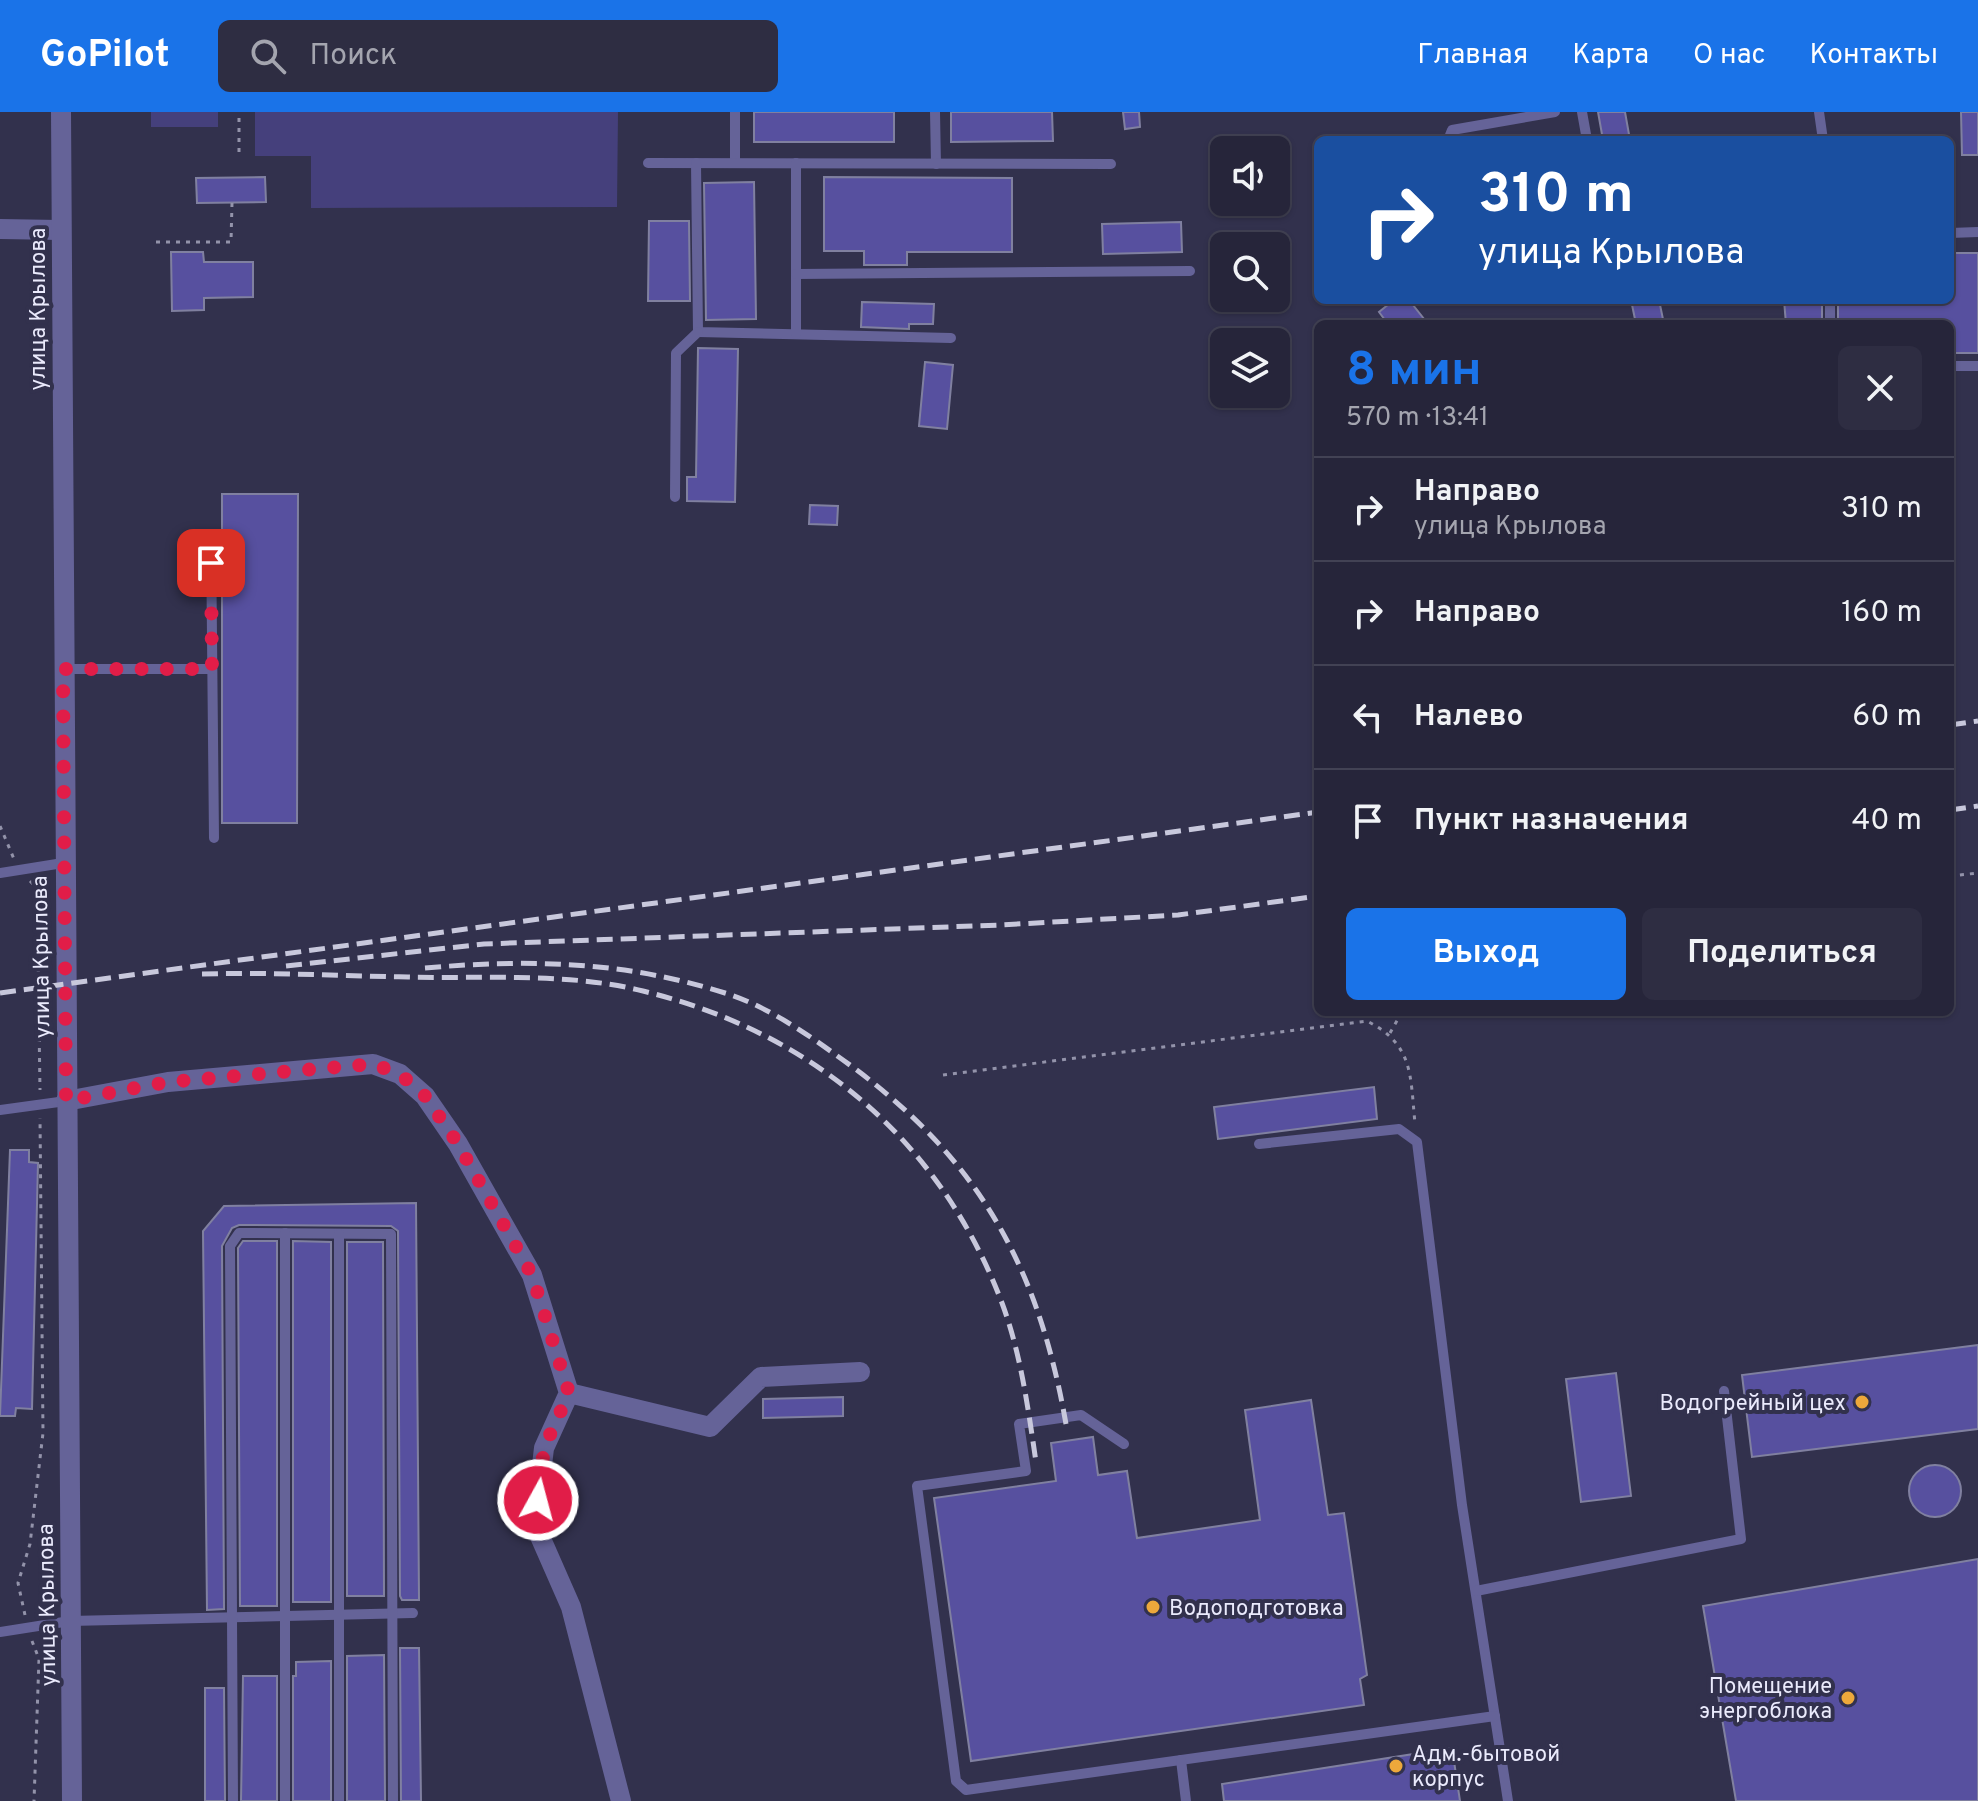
<!DOCTYPE html>
<html lang="ru">
<head>
<meta charset="utf-8">
<style>
  body { margin:0; font-family:Overpass,sans-serif; background:#2e2d42; color:#f1f3f6; height:100vh; display:flex; flex-direction:column; font-size:30px; white-space:nowrap }
  * { box-sizing:border-box; margin:0 }
  p { font-size:26px; color:#a4a5af }
  .icon { flex:none; width:44px; height:44px; fill:none; stroke:currentColor; stroke-width:2; stroke-linecap:round; stroke-linejoin:round }
  .map { position:relative; flex:1; overflow:hidden }
  .drawer { position:absolute; left:1314px; top:208px; width:640px; height:696px; display:flex; flex-direction:column; background:#26253a; border-radius:12px; box-shadow:0 2px 6px #0004,0 0 0 2px #424254 }
  .drawer>* { flex:none }
  .hud { position:absolute; left:1314px; top:24px; width:640px; height:168px; border-radius:12px; box-shadow:0 2px 6px #0004,0 0 0 2px #424254; background:#1a4fa0; color:#fff; overflow:hidden }
  .fabs { position:absolute; left:1210px; top:24px; display:grid; gap:16px }
  .fabs a { display:grid; place-items:center; width:80px; height:80px; border-radius:12px; background:#26253a; box-shadow:0 2px 6px #0004,0 0 0 2px #424254; font-size:40px }
  .pin { position:absolute; display:grid; place-items:center; width:68px; height:68px; color:#fff; margin:-34px; border-radius:16px; box-shadow:0 4px 12px #0006 }
  .me { position:absolute; width:88px; margin:-44px; rotate:7deg; stroke-linejoin:round; filter:drop-shadow(0 0 6px #0008) }
  .turn { display:flex; align-items:center; gap:28px; height:168px; padding:0 32px; font-size:36px }
  .turn .icon { width:104px; height:104px; stroke-width:2.5 }
  .turn b { display:block; font-size:56px; line-height:68px }
  .round { display:grid; place-items:center; flex:none; width:84px; height:84px; border-radius:12px; background:#2e2d42 }
  .overview { display:flex; align-items:center; justify-content:space-between; height:136px; padding:0 32px }
  h1 { font-size:48px; font-weight:700; line-height:60px; color:#1a73e8 }
  .primary-button { display:flex; gap:16px; margin-top:auto; padding:16px 32px }
  .primary-button a { flex:1; height:92px; border-radius:12px; background:#1a73e8; color:#fff; font-size:32px; font-weight:700; line-height:92px; text-align:center }
  .primary-button a+a { background:#2e2d42; color:#f1f3f6 }
  ul { padding:0; list-style:none }
  li { display:flex; align-items:center; gap:24px; height:104px; padding:0 32px; border-top:2px solid #424254 }
  li div { flex:1 }
  li b { display:block; font-size:30px }
  li em { font-style:normal }
  header { display:flex; align-items:center; gap:48px; box-sizing:border-box; height:112px; padding:0 40px; background:#1a73e8; color:#fff }
  header strong { font-size:38px }
  nav { display:flex; gap:44px; margin-inline-start:auto; font-size:28px }
  .search { width:560px; height:72px; background:#2e2d42; display:flex; align-items:center; gap:20px; box-sizing:border-box; padding:0 28px; border-radius:12px; color:#a4a5af; font-size:30px }
  .map>svg:first-child { display:block }
  .green { fill:#45407c }
  .building { fill:#57509f; stroke:#8080a0; stroke-width:2 }
  .lines { fill:none; stroke-linecap:round; stroke-linejoin:round }
  .path { stroke:#9393aa; stroke-width:3; stroke-dasharray:4 6; stroke-linecap:butt }
  .service { stroke:#656398; stroke-width:10 }
  .minor { stroke:#656398; stroke-width:20 }
  .tertiary { stroke:#656398; stroke-width:20 }
  .rail { stroke:#c8c8dc; stroke-width:5; stroke-dasharray:16 8; stroke-linecap:butt }
  .route { stroke:#e11d48; stroke-width:14; stroke-dasharray:0 25.2 }
  .poi-dot { fill:#eda83b; stroke:#32314d; stroke-width:3 }
  .labels { text-anchor:middle; stroke-width:8; stroke-linejoin:round; paint-order:stroke }
  .street-label { font-size:22px; fill:#eaeafc; stroke:#32314d }
  .poi-label { font-size:22px; fill:#eaeafc; stroke:#32314d; text-anchor:end }
</style>
</head>
<body>
<header>
<strong>GoPilot</strong>
<div class="search"><svg class="icon" aria-label="search" viewBox="0 0 24 24"><circle cx="10" cy="10" r="6"/><path d="M15 15l6 6"/></svg>Поиск</div>
<nav><a>Главная</a><a>Карта</a><a>О нас</a><a>Контакты</a></nav>
</header>
<div class="map">
<svg width="1978" height="1689" viewBox="0 0 1978 1689">
  <rect width="100%" height="100%" fill="#32314d"/>
  <g class="green">
    <rect x="151" y="0" width="67" height="15"/>
    <path d="M 255,0 L 618,0 L 617,95 L 311,96 L 311,44 L 255,44 Z"/>
  </g>
  <g class="building">
    <rect x="754" y="0" width="140" height="30"/>
    <path d="M 951,0 L 1052,0 L 1053,29 L 951,30 Z"/>
    <path d="M 1123,0 L 1139,0 L 1140,15 L 1125,17 Z"/>
    <path d="M 1598,0 L 1625,0 L 1630,28 L 1603,28 Z"/>
    <path d="M 1961,0 L 1978,0 L 1978,43 L 1962,43 Z"/>
    <path d="M 265,65 L 266,90 L 197,91 L 196,66 Z"/>
    <path d="M 824,65 L 1012,66 L 1012,140 L 907,140 L 907,153 L 864,153 L 864,139 L 824,139 Z"/>
    <path d="M 754,70 L 756,207 L 706,208 L 704,71 Z"/>
    <path d="M 649,109 L 689,109 L 690,189 L 648,189 Z"/>
    <path d="M 1181,110 L 1182,140 L 1103,142 L 1102,112 Z"/>
    <path d="M 171,140 L 203,140 L 204,150 L 253,150 L 253,185 L 204,186 L 204,198 L 172,199 Z"/>
    <path d="M 1950,141 L 1978,141 L 1978,241 L 1950,241 L 1950,212 L 1838,212 L 1838,188 L 1950,188 Z"/>
    <path d="M 1394,188 L 1409,188 L 1428,212 L 1388,212 L 1379,200 Z"/>
    <path d="M 1631,188 L 1659,188 L 1664,212 L 1636,212 Z"/>
    <path d="M 1784,188 L 1822,188 L 1822,212 L 1786,212 Z"/>
    <path d="M 862,190 L 934,192 L 933,212 L 909,212 L 909,217 L 861,215 Z"/>
    <path d="M 698,236 L 738,237 L 735,390 L 687,389 L 687,365 L 696,365 Z"/>
    <path d="M 925,250 L 953,253 L 947,317 L 919,314 Z"/>
    <path d="M 222,382 L 298,382 L 297,711 L 222,711 Z"/>
    <path d="M 810,393 L 838,394 L 837,413 L 809,412 Z"/>
    <path d="M 1374,975 L 1377,1007 L 1218,1027 L 1214,995 Z"/>
    <path d="M 10,1038 L 29,1038 L 29,1050 L 38,1051 L 32,1297 L 16,1296 L 15,1304 L 0,1304 Z"/>
    <path d="M 416,1091 L 419,1488 L 402,1488 L 400,1484 L 398,1119 L 391,1114 L 239,1113 L 232,1116 L 222,1134 L 224,1497 L 207,1498 L 203,1119 L 224,1094 Z"/>
    <path d="M 243,1129 L 277,1129 L 277,1494 L 240,1494 L 238,1136 Z"/>
    <path d="M 293,1129 L 331,1130 L 331,1490 L 293,1490 Z"/>
    <path d="M 347,1130 L 383,1130 L 384,1484 L 347,1484 Z"/>
    <path d="M 1978,1233 L 1978,1317 L 1752,1345 L 1742,1263 Z"/>
    <path d="M 1616,1261 L 1631,1384 L 1581,1390 L 1566,1267 Z"/>
    <path d="M 843,1285 L 843,1304 L 763,1306 L 763,1287 Z"/>
    <path d="M 1311,1288 L 1328,1403 L 1344,1401 L 1367,1563 L 1360,1567 L 1364,1593 L 971,1649 L 934,1386 L 1056,1369 L 1051,1331 L 1093,1325 L 1098,1363 L 1127,1359 L 1137,1426 L 1260,1408 L 1245,1298 Z"/>
    <circle cx="1935" cy="1379" r="26"/>
    <path d="M 1978,1447 L 1978,1689 L 1736,1689 L 1703,1494 Z"/>
    <path d="M 400,1536 L 419,1536 L 421,1689 L 401,1689 Z"/>
    <path d="M 384,1543 L 385,1689 L 347,1689 L 347,1544 Z"/>
    <path d="M 331,1549 L 331,1689 L 293,1689 L 293,1564 L 296,1564 L 296,1550 Z"/>
    <path d="M 243,1564 L 277,1564 L 277,1689 L 241,1689 Z"/>
    <path d="M 205,1576 L 224,1576 L 225,1689 L 205,1689 Z"/>
    <path d="M 1452,1636 L 1460,1689 L 1224,1689 L 1222,1672 Z"/>
  </g>
  <g class="lines">
    <g class="path">
      <path d="M 239,40 L 239,0"/>
      <path d="M 156,130 L 231,130 L 232,91"/>
      <path d="M 0,714 L 14,747"/>
      <path d="M 1950,764 L 1978,761"/>
      <path d="M 30,769 L 37,776 L 40,978"/>
      <path d="M 1390,921 L 1402,900"/>
      <path d="M 943,963 L 1367,909 C 1414,933 1410,963 1415,1011"/>
      <path d="M 25,1503 L 18,1471 L 30,1432 L 43,1321 L 40,1006"/>
      <path d="M 32,1529 L 39,1547 L 34,1689"/>
    </g>
    <g class="service">
      <path d="M 735,0 L 735,51"/>
      <path d="M 935,0 L 936,52"/>
      <path d="M 1582,0 L 1587,28"/>
      <path d="M 1819,0 L 1823,28"/>
      <path d="M 1448,28 L 1452,18 L 1555,0"/>
      <path d="M 648,51 L 1111,52"/>
      <path d="M 696,51 L 698,220 L 951,226"/>
      <path d="M 796,51 L 796,222"/>
      <path d="M 1950,121 L 1978,120"/>
      <path d="M 796,162 L 1190,159"/>
      <path d="M 1830,188 L 1830,212"/>
      <path d="M 1950,254 L 1978,254"/>
      <path d="M 675,385 L 676,241 L 698,220"/>
      <path d="M 211,424 L 214,726"/>
      <path d="M 65,557 L 212,557"/>
      <path d="M 0,761 L 63,751"/>
      <path d="M 0,998 L 66,989"/>
      <path d="M 1259,1032 L 1399,1017 L 1417,1030 L 1462,1393 L 1508,1689"/>
      <path d="M 1124,1332 L 1081,1303 L 1019,1312 L 1026,1359 L 917,1374 L 956,1669 L 966,1678 L 1495,1604"/>
      <path d="M 1476,1479 L 1741,1427 L 1724,1279"/>
      <path d="M 0,1520 L 70,1509 L 413,1501"/>
      <path d="M 1181,1648 L 1186,1689"/>
      <path d="M 233,1689 L 230,1134 L 239,1121 L 391,1122 L 393,1689"/>
      <path d="M 285,1689 L 285,1121"/>
      <path d="M 339,1689 L 339,1122"/>
    </g>
    <g class="minor">
      <path d="M 0,117 L 60,118"/>
      <path d="M 66,989 L 168,970 L 373,952 L 400,962 L 425,984 L 458,1032 L 532,1163 L 569,1281 L 544,1336 L 535,1413 L 571,1495 L 621,1689"/>
      <path d="M 569,1281 L 710,1315 L 761,1265 L 860,1260"/>
    </g>
    <path class="tertiary" d="M 61,0 L 72,1689"/>
    <g class="rail">
      <path d="M 1950,613 L 1978,609"/>
      <path d="M 1950,698 L 1978,694"/>
      <path d="M 286,854 L 484,832 L 1000,813 L 1178,803 L 1318,784"/>
      <path d="M 425,856 C 530,847 624,849 725,881 C 764,893 803,919 836,943 C 974,1040 1037,1147 1066,1312"/>
      <path d="M 202,862 C 270,860 339,864 408,865 C 485,867 567,860 643,879 C 811,920 940,1027 1002,1191 C 1021,1242 1028,1296 1036,1350"/>
      <path d="M 0,881 L 1318,700"/>
    </g>
  </g>
  <g class="lines">
    <path class="route" d="M 211,451 L 212,557 L 63,557 L 66,989 L 168,970 L 373,952 L 400,962 L 425,984 L 458,1032 L 532,1163 L 569,1281 L 544,1336 L 538,1388"/>
  </g>
  <g class="poi-dot">
    <circle cx="1862" cy="1290" r="8"/>
    <circle cx="1153" cy="1495" r="8"/>
    <circle cx="1848" cy="1586" r="8"/>
    <circle cx="1396" cy="1654" r="8"/>
  </g>
  <g class="labels">
    <g class="street-label">
      <text transform="translate(37 197) rotate(-90)" y="8">улица Крылова</text>
      <text transform="translate(40 845) rotate(-91)" y="8">улица Крылова</text>
      <text transform="translate(46 1493) rotate(-91)" y="8">улица Крылова</text>
    </g>
    <g class="poi-label">
      <text x="1846" y="1298">Водогрейный цех</text>
      <text x="1169" y="1503" text-anchor="start">Водоподготовка</text>
      <text x="1832" y="1581">Помещение<tspan x="1832" dy="25">энергоблока</tspan></text>
      <text x="1412" y="1649" text-anchor="start">Адм.-бытовой<tspan x="1412" dy="25">корпус</tspan></text>
    </g>
  </g>
</svg>
<div class="fabs">
<a><svg class="icon" aria-label="sound" viewBox="0 0 24 24"><path d="M4 9h4l5-4v14l-5-4H4zM17 9q2 3 0 6"/></svg></a>
<a><svg class="icon" aria-label="search" viewBox="0 0 24 24"><circle cx="10" cy="10" r="6"/><path d="M15 15l6 6"/></svg></a>
<a><svg class="icon" aria-label="layers" viewBox="0 0 24 24"><path d="M12 4l9 5-9 5-9-5zM3 14l9 5 9-5"/></svg></a>
</div>
<div class="pin" style="left:211px;top:451px;background:#d93025"><svg class="icon" aria-label="arrive" viewBox="0 0 24 24"><path d="M6 21V4h12l-3 4 3 4H6"/></svg></div>
<svg class="me" style="left:538px;top:1388px" viewBox="-20 -20 40 40"><circle r="17" fill="#e11d48" stroke="#fff" stroke-width="3"/><path d="M0-11L8 9 0 5-8 9z" fill="#fff"/></svg>
<div class="hud">
<div class="turn"><svg class="icon" aria-label="right" viewBox="0 0 24 24"><path d="M7 20v-9h11M14 6l5 5-5 5"/></svg><div><b>310 m</b>улица Крылова</div></div>
</div>
<section class="drawer">
<div class="overview"><div><h1>8 мин</h1><p>570 m · 13:41</p></div><a class="round"><svg class="icon" aria-label="close" viewBox="0 0 24 24"><path d="M6 6l12 12M18 6L6 18"/></svg></a></div>
<ul>
<li><svg class="icon" aria-label="right" viewBox="0 0 24 24"><path d="M7 20v-9h11M14 6l5 5-5 5"/></svg><div><b>Направо</b><p>улица Крылова</p></div><em>310 m</em></li>
<li><svg class="icon" aria-label="right" viewBox="0 0 24 24"><path d="M7 20v-9h11M14 6l5 5-5 5"/></svg><div><b>Направо</b></div><em>160 m</em></li>
<li><svg class="icon" aria-label="left" viewBox="0 0 24 24"><path d="M17 20v-9H6M10 6l-5 5 5 5"/></svg><div><b>Налево</b></div><em>60 m</em></li>
<li><svg class="icon" aria-label="arrive" viewBox="0 0 24 24"><path d="M6 21V4h12l-3 4 3 4H6"/></svg><div><b>Пункт назначения</b></div><em>40 m</em></li>
</ul>
<div class="primary-button"><a>Выход</a><a>Поделиться</a></div>
</section>
</div>
</body>
</html>
